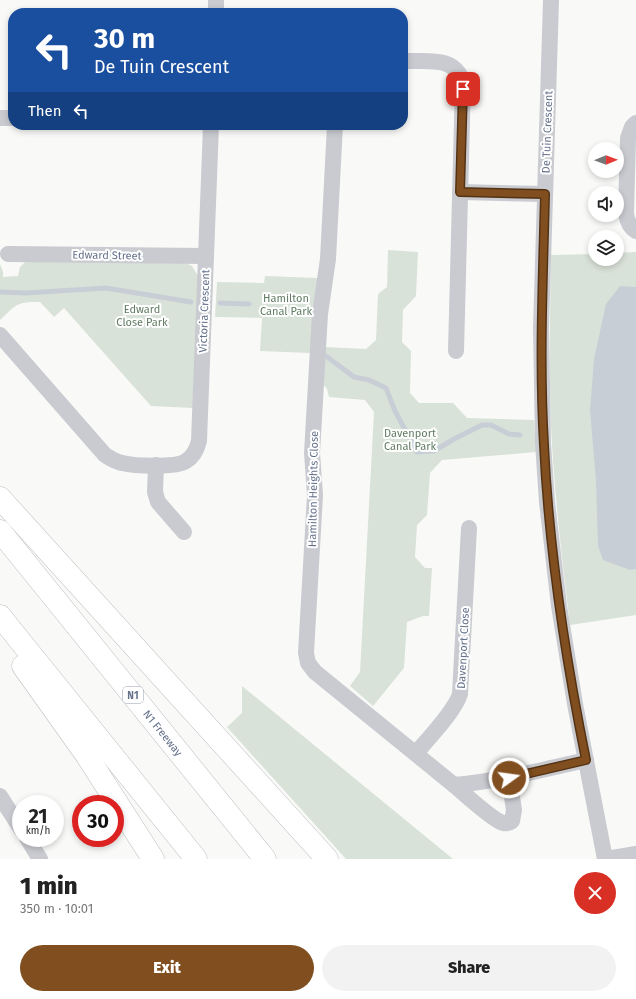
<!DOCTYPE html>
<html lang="en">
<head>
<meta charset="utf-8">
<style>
  body { margin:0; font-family:"Fira Sans",sans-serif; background:#f2f2f2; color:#222; height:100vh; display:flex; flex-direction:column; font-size:15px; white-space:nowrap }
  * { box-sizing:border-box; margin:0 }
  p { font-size:13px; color:#767676 }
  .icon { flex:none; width:22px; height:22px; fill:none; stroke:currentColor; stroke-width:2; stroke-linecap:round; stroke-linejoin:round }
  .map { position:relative; height:859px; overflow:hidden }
  .panel { display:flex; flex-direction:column; background:#fff; flex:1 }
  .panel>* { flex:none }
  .guide { position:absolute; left:8px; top:8px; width:400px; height:122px; border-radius:16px; box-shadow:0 2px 6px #0003; background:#1a4fa0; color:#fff; overflow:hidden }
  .needle { width:26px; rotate:89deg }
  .fabs { position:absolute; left:588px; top:142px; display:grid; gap:8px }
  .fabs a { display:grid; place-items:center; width:36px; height:36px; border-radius:50%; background:#fff; box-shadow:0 2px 6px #0003; font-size:20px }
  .speed { position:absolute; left:12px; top:795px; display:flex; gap:8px; font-size:20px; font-weight:700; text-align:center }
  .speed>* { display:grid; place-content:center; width:52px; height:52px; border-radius:50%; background:#fff; box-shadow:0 2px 6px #0003; line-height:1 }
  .speed small { font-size:10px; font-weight:400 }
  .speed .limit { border:6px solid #d22; background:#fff; color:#111 }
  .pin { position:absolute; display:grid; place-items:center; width:34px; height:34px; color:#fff; margin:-17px; border-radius:8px; box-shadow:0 2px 6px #0006 }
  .me { position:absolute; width:44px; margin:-22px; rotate:76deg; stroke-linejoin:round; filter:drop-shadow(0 0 3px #0008) }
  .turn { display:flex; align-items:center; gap:14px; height:84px; padding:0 20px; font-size:18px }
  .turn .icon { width:52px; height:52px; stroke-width:2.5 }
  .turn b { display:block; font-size:28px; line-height:34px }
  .then { display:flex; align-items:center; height:38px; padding:0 20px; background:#0003; gap:8px; font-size:15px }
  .round { display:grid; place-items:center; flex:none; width:42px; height:42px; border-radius:21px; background:#f2f2f2 }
  .head { display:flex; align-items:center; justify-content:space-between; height:68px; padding:0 20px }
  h1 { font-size:24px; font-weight:800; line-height:30px }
  .action { display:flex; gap:8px; margin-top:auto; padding:8px 20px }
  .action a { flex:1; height:46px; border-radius:24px; background:#814f1f; color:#fff; font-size:16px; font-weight:800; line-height:46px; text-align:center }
  .action a+a { background:#f2f2f2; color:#222 }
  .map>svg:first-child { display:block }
  .green { fill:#d9e2d8 }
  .water { fill:#c8ced6 }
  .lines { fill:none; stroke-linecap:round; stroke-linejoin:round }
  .stream { stroke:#c8ced6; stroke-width:5 }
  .highway-casing { stroke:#bdbfc3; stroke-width:23 }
  .street { stroke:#c9cbd1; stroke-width:16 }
  .highway { stroke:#fff; stroke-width:22 }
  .route-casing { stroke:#543314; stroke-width:10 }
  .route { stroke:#814f1f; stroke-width:7 }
  .labels { text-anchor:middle; stroke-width:4; stroke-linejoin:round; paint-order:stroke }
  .shield { fill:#fff; stroke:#939cae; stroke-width:1 }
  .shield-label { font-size:10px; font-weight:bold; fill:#65718b }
  .street-label { font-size:11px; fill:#65718b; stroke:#fff }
  .park-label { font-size:11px; fill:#617c63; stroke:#fff }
</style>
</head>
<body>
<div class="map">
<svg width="636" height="859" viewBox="0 0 636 859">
  <rect width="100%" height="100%" fill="#f9faf7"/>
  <g class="green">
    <path d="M 388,250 L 418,252 L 416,296 L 403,310 L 402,342 L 411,351 L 410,393 L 419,403 L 453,403 L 467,418 L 534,420 L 536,452 L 442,460 L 430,473 L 427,515 L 417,525 L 415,557 L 425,568 L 432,568 L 429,616 L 423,616 L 407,622 L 404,668 L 373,706 L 350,686 L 360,672 L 374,412 L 365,400 L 329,397 L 327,389 L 322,383 L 324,347 L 366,349 L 376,340 L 378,294 L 387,287 Z"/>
    <path d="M 636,252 L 636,615 L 570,625 C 562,559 554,492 551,425 C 549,368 550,312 551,255 L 595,254 L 595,259 L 617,259 L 617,253 Z"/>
    <path d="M 26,261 L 186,263 L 192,266 L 198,276 L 193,408 L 151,406 L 64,308 L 54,317 L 40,302 C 16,302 17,304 0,320 L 0,264 L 3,272 L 3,277 L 18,276 L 20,267 Z"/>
    <path d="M 265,276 L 318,278 L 310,353 L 260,351 L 262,318 L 215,317 L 217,282 L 264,283 Z"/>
    <path d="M 242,686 L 453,859 L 346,859 L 227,727 L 242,713 Z"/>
  </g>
  <path class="water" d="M 620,286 L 636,287 L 636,569 L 630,570 L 603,560 L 598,546 L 596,481 L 590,410 L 594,359 L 606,304 Z"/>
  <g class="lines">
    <g class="stream">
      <path d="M 0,292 L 26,293 L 106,288 L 191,302"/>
      <path d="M 220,303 L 249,304"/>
      <path d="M 326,356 L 354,377 L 369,380 L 386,388 L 395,411 L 417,452 L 434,451 L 454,439 L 482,425 L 491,425 L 509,434 L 520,435"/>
    </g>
    <defs>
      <g id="highway">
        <path d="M 0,498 L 327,859"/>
        <path d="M 0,531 L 265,859"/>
        <path d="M 0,616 L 196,859"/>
        <path d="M 23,666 L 87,756 L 153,859"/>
      </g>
    </defs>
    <use href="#highway" class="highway-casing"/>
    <g class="street">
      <path d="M 551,0 L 541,328 L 543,443 L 547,502 L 559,606 L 575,704 L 605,859"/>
      <path d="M 216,13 L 216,0"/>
      <path d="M 403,61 C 426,62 454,55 463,82 L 456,351"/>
      <path d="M 0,118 L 13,118"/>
      <path d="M 636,123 L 632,127 L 628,138 L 626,213 C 627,221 629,227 636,231"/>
      <path d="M 335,125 L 328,259 L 320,314 L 312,453 L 315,495 L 306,653 L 308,663 L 315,672 L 454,785 C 499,781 542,770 586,760"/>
      <path d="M 460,192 L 545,194"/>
      <path d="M 8,254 L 206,256"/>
      <path d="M 0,335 L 105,455 C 110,458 116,462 122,463 C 134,466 176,468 186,461 C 193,457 197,449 199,441 L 211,125"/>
      <path d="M 156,465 L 155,492 L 158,502 L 184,532"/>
      <path d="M 416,753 C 428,739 455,711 460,694 L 469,528"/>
      <path d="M 454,785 C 465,794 491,819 503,823 C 507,824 509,823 512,821 L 514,810 L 509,778"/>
      <path d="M 0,796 L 21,829"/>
      <path d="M 27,838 L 40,859"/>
      <path d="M 606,859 L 636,854"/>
    </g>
    <use href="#highway" class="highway"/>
  </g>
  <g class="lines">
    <defs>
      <path id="route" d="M 463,89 L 460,192 L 545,194 C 543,278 539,361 544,445 C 549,551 565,656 586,760 L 509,778"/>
    </defs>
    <use href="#route" class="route-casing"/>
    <use href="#route" class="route"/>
  </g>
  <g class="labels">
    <rect class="shield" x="123" y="687" width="20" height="16" rx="3"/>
    <g class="shield-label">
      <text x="133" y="699">N1</text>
    </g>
    <g class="street-label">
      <text transform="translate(547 132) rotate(-88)" y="4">De Tuin Crescent</text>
      <text transform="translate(107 255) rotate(1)" y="4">Edward Street</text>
      <text transform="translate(204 311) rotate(-88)" y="4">Victoria Crescent</text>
      <text transform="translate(313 489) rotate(-89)" y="4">Hamilton Heights Close</text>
      <text transform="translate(463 648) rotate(-87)" y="4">Davenport Close</text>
      <text transform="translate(163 733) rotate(51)" y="4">N1 Freeway</text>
    </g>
    <g class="park-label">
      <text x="286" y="302">Hamilton<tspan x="286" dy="13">Canal Park</tspan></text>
      <text x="142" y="313">Edward<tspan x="142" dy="13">Close Park</tspan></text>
      <text x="410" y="437">Davenport<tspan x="410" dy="13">Canal Park</tspan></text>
    </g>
  </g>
</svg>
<div class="fabs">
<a><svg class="needle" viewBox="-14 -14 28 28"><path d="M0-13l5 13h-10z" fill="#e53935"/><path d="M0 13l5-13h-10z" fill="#767676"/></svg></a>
<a><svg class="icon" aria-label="sound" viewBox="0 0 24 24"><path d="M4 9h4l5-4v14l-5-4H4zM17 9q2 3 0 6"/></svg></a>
<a><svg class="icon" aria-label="layers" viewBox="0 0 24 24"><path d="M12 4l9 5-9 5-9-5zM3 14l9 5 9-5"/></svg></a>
</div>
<div class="speed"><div>21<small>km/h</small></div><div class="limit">30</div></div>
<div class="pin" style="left:463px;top:89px;background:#d93025"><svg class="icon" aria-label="arrive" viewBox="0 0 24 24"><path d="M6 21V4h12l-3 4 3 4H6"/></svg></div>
<svg class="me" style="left:509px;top:778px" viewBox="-20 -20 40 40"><circle r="17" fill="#814f1f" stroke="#fff" stroke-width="3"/><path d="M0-11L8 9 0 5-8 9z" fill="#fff"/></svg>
<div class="guide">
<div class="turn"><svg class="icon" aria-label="left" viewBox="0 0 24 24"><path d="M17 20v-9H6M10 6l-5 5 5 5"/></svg><div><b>30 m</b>De Tuin Crescent</div></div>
<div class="then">Then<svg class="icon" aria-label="left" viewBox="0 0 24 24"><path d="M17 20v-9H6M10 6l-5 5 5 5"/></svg></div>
</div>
</div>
<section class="panel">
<div class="head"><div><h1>1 min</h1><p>350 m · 10:01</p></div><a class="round" style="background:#d93025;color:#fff"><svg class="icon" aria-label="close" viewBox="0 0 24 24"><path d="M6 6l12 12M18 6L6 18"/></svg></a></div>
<div class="action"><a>Exit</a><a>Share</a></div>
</section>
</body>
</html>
